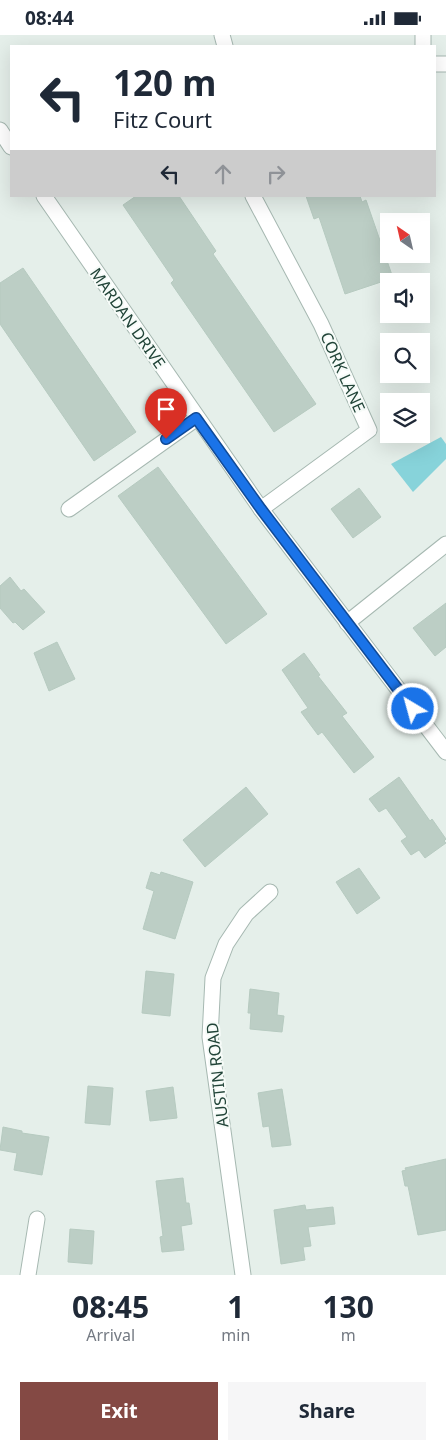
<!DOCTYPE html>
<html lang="en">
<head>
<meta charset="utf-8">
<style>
  body { margin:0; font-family:"Noto Sans",sans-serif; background:#f6f6f7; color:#1f2937; height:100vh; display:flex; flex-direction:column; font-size:19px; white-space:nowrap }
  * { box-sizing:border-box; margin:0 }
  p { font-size:16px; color:#747a83 }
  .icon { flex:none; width:28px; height:28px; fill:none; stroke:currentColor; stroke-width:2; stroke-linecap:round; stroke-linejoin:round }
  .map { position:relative; height:1240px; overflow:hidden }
  .side { display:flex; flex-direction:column; background:#fff; flex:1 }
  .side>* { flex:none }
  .top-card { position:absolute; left:10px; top:10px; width:426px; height:152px; border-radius:0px; box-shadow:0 5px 20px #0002; background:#fff; color:#1f2937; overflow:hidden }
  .needle { width:32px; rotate:326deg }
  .tools { position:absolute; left:380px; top:178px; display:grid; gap:10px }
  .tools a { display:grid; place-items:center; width:50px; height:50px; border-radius:0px; background:#fff; box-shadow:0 5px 20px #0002; font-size:25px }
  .pin { position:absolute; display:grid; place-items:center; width:42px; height:42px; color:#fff; margin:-51px -21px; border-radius:50% 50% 50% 0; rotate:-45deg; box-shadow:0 0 5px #0007 }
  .pin .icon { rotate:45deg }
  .me { position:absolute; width:55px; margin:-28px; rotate:323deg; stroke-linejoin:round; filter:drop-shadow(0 0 4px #0008) }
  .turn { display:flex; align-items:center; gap:18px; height:105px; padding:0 20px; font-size:22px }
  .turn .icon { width:65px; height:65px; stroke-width:2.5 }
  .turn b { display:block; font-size:35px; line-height:42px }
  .lanes { display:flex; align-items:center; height:48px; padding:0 20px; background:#0003; justify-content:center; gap:25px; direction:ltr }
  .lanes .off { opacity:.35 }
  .eta { display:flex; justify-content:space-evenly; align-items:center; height:85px; text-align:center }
  .eta b { font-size:30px; font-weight:700; line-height:35px }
  .cta { display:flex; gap:10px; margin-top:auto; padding:10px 20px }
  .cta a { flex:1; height:58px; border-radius:0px; background:#844944; color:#fff; font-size:20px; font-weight:700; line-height:58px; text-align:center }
  .cta a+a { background:#f6f6f7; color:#1f2937 }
  .status { display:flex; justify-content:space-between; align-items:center; height:35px; padding:0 25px; background:#fff; direction:ltr }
  .status svg { height:14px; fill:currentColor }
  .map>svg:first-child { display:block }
  .water { fill:#87d3da }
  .building { fill:#bccec5; stroke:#b6cac0 }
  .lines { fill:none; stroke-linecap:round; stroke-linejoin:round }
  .minor-casing { stroke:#a6b8b1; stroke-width:17 }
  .minor { stroke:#fff; stroke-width:15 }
  .route-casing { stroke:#114b97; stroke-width:12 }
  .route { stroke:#1a73e8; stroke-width:9 }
  .labels { text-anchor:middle; stroke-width:4; stroke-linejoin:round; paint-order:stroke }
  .street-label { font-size:16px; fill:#214438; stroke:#f6fbf8 }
</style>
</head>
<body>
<div class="status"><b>08:44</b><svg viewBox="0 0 49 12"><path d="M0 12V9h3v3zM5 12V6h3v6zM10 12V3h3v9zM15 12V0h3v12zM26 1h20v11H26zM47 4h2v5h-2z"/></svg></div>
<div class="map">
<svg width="446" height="1240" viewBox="0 0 446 1240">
  <rect width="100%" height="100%" fill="#e5efea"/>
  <path class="water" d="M 441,402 L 446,409 L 446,424 L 413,457 L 391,429 Z"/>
  <g class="building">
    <path d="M 136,161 L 179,161 L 216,216 L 213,219 L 316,369 L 274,397 L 171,248 L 174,245 L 123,170 Z"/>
    <path d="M 306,161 L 360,161 L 362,167 L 366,165 L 393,243 L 345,259 L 319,182 L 314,184 Z"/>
    <path d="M 23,233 L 136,397 L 94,426 L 0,289 L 0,248 Z"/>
    <path d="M 158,432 L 267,579 L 226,609 L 118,461 Z"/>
    <path d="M 359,453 L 381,482 L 353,503 L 331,474 Z"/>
    <path d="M 10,542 L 21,556 L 24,554 L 45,577 L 23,595 L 15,587 L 13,588 L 0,573 L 0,551 Z"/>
    <path d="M 446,568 L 446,612 L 435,621 L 413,593 Z"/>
    <path d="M 57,607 L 75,644 L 49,656 L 34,618 Z"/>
    <path d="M 304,618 L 320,640 L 318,641 L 347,678 L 342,681 L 374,722 L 354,738 L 322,697 L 318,700 L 301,677 L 308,673 L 282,635 Z"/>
    <path d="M 399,742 L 430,786 L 432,784 L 446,804 L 444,806 L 446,808 L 425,823 L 419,815 L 411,820 L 401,806 L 407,802 L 386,773 L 379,777 L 369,764 Z"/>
    <path d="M 246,752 L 268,779 L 205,832 L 183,805 Z"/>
    <path d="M 359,833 L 380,863 L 357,879 L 336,847 Z"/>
    <path d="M 151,837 L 160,840 L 161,837 L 193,847 L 175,904 L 143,894 L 154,856 L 146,853 Z"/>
    <path d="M 146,936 L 174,939 L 170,981 L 142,978 Z"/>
    <path d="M 250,954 L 279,958 L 277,980 L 284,981 L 282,997 L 250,994 L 251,978 L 248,978 Z"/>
    <path d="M 88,1051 L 113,1053 L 110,1090 L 85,1088 Z"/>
    <path d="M 173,1052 L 177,1083 L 150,1086 L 146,1056 Z"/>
    <path d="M 282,1054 L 291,1110 L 272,1112 L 269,1091 L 263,1092 L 258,1058 Z"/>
    <path d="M 3,1092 L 22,1096 L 22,1098 L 49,1102 L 42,1140 L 14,1135 L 17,1118 L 0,1115 Z"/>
    <path d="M 446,1124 L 446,1195 L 418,1200 L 408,1151 L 405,1151 L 402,1136 L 406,1135 L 405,1133 Z"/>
    <path d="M 183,1143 L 186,1168 L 189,1168 L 192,1189 L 181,1191 L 184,1215 L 162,1217 L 160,1202 L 163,1201 L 156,1146 Z"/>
    <path d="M 305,1170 L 306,1175 L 333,1172 L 335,1189 L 308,1192 L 311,1211 L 303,1212 L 305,1225 L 281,1229 L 274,1175 Z"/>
    <path d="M 70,1194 L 94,1196 L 92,1229 L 68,1227 Z"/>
  </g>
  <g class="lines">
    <defs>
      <g id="minor">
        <path d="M 222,0 L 225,11"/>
        <path d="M 423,0 L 423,11"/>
        <path d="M 435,29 L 446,29"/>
        <path d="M 0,95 L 11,112"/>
        <path d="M 44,161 L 261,474 L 446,717"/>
        <path d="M 253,161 L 321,289 L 369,395 L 261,474"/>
        <path d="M 69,474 L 197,383"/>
        <path d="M 347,588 L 446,509"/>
        <path d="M 28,1240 L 37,1184"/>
        <path d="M 243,1240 L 210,1002 L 213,943 L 226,909 L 246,879 L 270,857"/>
      </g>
    </defs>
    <use href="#minor" class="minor-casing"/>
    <use href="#minor" class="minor"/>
  </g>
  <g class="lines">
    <defs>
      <path id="route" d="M 166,404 L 196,383 L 261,474 L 413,674"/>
    </defs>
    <use href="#route" class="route-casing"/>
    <use href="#route" class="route"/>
  </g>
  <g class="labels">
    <g class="street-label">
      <text transform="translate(128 283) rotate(55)" y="6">MARDAN DRIVE</text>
      <text transform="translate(343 337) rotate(66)" y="6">CORK LANE</text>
      <text transform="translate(217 1040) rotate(-96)" y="6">AUSTIN ROAD</text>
    </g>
  </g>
</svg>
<div class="tools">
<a><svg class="needle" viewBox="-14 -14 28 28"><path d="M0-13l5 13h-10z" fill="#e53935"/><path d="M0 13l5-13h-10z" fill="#747a83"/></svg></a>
<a><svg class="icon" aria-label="sound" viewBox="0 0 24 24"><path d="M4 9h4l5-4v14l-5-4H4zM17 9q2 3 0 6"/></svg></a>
<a><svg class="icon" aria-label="search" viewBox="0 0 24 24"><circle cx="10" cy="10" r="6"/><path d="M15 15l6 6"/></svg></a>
<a><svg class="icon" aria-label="layers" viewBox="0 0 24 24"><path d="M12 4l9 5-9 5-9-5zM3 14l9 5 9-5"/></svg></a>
</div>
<div class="pin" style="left:166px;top:404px;background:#d93025"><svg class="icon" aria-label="arrive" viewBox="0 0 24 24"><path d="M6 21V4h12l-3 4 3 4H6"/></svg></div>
<svg class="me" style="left:413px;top:674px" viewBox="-20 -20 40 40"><circle r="17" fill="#1a73e8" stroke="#fff" stroke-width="3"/><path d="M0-11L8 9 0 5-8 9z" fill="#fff"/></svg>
<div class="top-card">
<div class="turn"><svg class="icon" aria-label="left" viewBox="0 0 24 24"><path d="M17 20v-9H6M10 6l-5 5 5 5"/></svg><div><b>120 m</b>Fitz Court</div></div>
<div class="lanes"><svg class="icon" aria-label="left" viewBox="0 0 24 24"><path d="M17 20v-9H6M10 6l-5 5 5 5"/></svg><svg class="icon off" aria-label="ahead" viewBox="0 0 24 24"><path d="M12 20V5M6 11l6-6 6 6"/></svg><svg class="icon off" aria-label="right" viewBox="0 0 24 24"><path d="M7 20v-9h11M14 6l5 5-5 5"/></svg></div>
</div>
</div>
<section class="side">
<div class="eta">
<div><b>08:45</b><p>Arrival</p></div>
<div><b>1</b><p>min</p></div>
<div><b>130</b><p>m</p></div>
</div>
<div class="cta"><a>Exit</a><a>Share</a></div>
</section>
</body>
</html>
